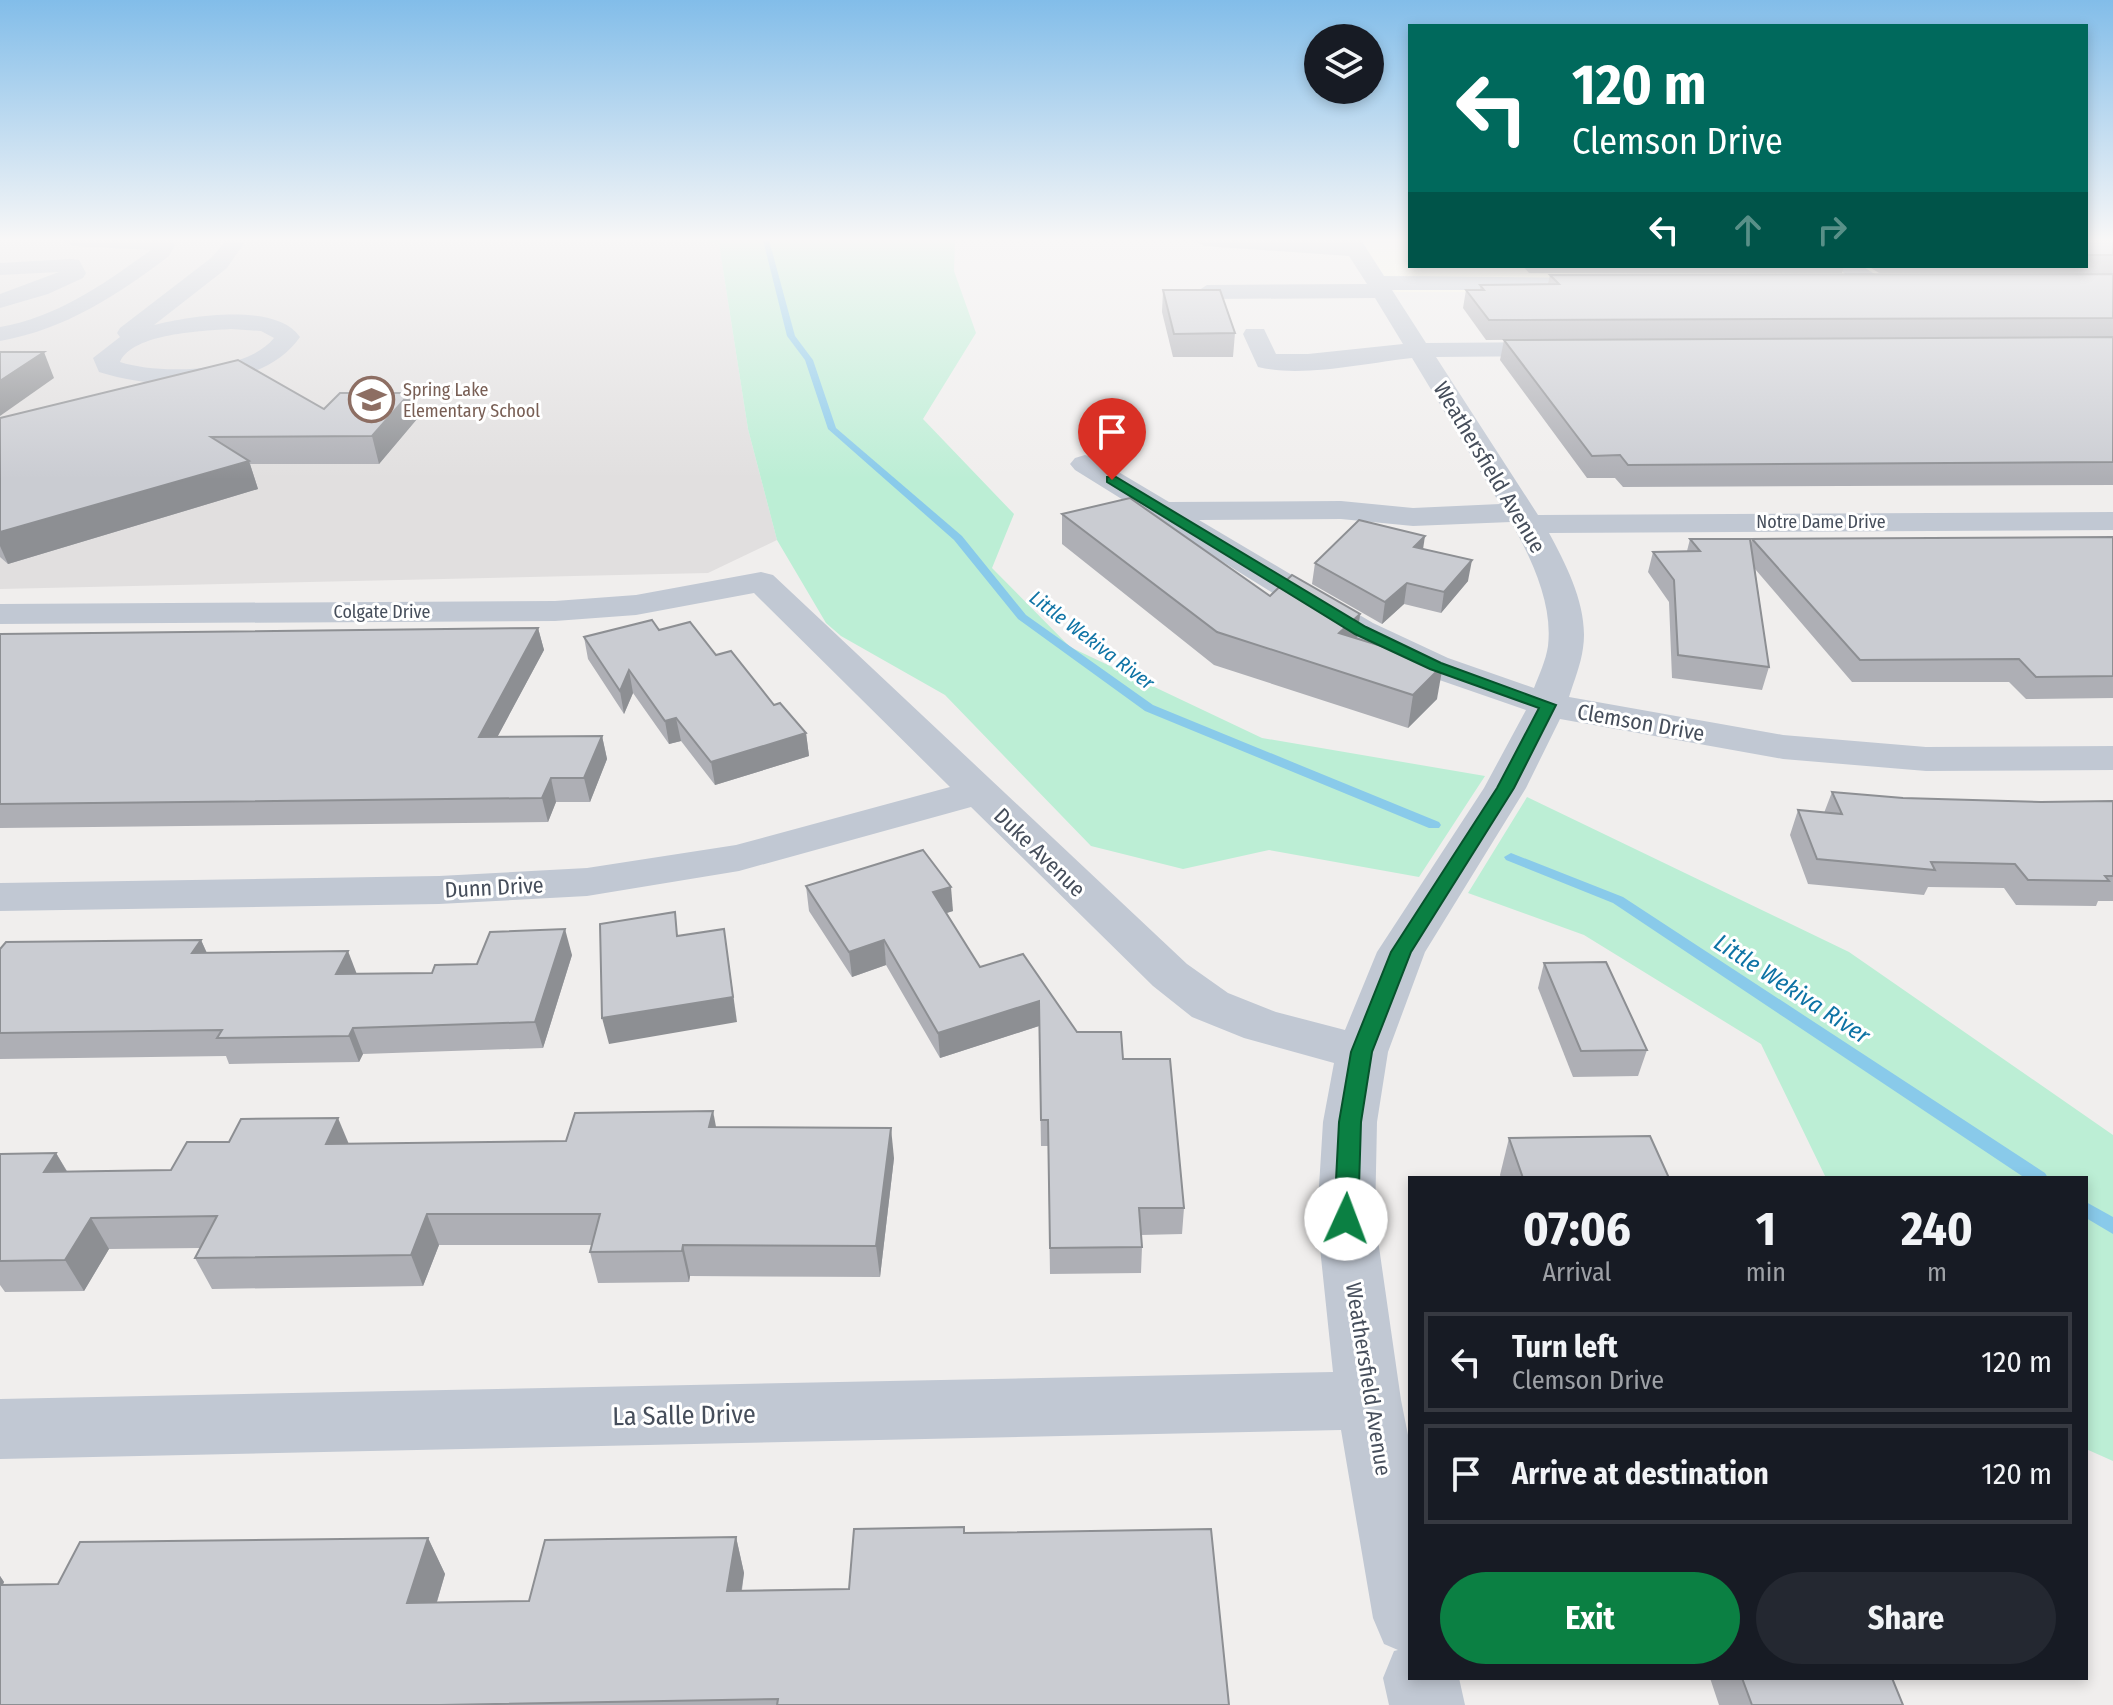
<!DOCTYPE html>
<html lang="en">
<head>
<meta charset="utf-8">
<style>
  body { margin:0; font-family:"Fira Sans Condensed",sans-serif; background:#242831; color:#f1f3f6; height:100vh; display:flex; flex-direction:column; font-size:30px; white-space:nowrap }
  * { box-sizing:border-box; margin:0 }
  p { font-size:26px; color:#9ea1a6 }
  .icon { flex:none; width:44px; height:44px; fill:none; stroke:currentColor; stroke-width:2; stroke-linecap:round; stroke-linejoin:round }
  .map { position:relative; flex:1; overflow:hidden }
  .details { position:absolute; left:1408px; top:1176px; width:680px; height:504px; display:flex; flex-direction:column; background:#171b24; border-radius:0px; box-shadow:0 4px 12px #0003 }
  .details>* { flex:none }
  .hud { position:absolute; left:1408px; top:24px; width:680px; height:244px; border-radius:0px; box-shadow:0 4px 12px #0003; background:#00695c; color:#fff; overflow:hidden }
  .fabs { position:absolute; left:1304px; top:24px; display:grid; gap:16px }
  .fabs a { display:grid; place-items:center; width:80px; height:80px; border-radius:50%; background:#171b24; box-shadow:0 4px 12px #0003; font-size:40px }
  .pin { position:absolute; display:grid; place-items:center; width:68px; height:68px; color:#fff; margin:-82px -34px; border-radius:50% 50% 50% 0; rotate:-45deg; box-shadow:0 0 8px #0007 }
  .pin .icon { rotate:45deg }
  .me { position:absolute; width:88px; margin:-44px; rotate:2deg; stroke-linejoin:round; filter:drop-shadow(0 0 6px #0008) }
  .turn { display:flex; align-items:center; gap:28px; height:168px; padding:0 32px; font-size:36px }
  .turn .icon { width:104px; height:104px; stroke-width:2.5 }
  .turn b { display:block; font-size:56px; line-height:68px }
  .lanes { display:flex; align-items:center; height:76px; padding:0 32px; background:#0003; justify-content:center; gap:40px; direction:ltr }
  .lanes .off { opacity:.35 }
  .eta { display:flex; justify-content:space-evenly; align-items:center; height:136px; text-align:center }
  .eta b { font-size:48px; font-weight:700; line-height:56px }
  .cta { display:flex; gap:16px; margin-top:auto; padding:16px 32px }
  .cta a { flex:1; height:92px; border-radius:48px; background:#0b8043; color:#fff; font-size:32px; font-weight:700; line-height:92px; text-align:center }
  .cta a+a { background:#242831; color:#f1f3f6 }
  ul { padding:0; list-style:none }
  li { display:flex; align-items:center; gap:24px; height:100px; margin:0 16px 12px; padding:0 16px; border:4px solid #363941; border-radius:0px }
  li div { flex:1 }
  li b { display:block; font-size:30px }
  li em { font-style:normal }
  .map>svg:first-child { display:block }
  .commercial { fill:#fbf8e6 }
  .education { fill:#e1dfdf }
  .green { fill:#bceed5 }
  .lines { fill:none; stroke-linecap:round; stroke-linejoin:round }
  .stream { fill:#89caea; fill-rule:evenodd }
  .minor { fill:#c1c8d3; fill-rule:evenodd }
  .wall { fill:#aeafb5 }
  .shaded-wall { fill:#8d8f93 }
  .building { fill:#caccd2; stroke:#8d8f93; stroke-width:2 }
  .route { fill:#0b8043; stroke:#07532c; stroke-width:2 }
  .labels { text-anchor:middle; stroke-width:6; stroke-linejoin:round; paint-order:stroke }
  .far-education-label { font-size:18px; fill:#785e54; stroke:#fff; text-anchor:start }
  .far-street-label { font-size:18px; fill:#464e5b; stroke:#fff }
  .far-water-label { font-size:20px; font-style:italic; fill:#0e73a5; stroke:#fff }
  .street-label { font-size:22px; fill:#464e5b; stroke:#fff }
  .water-label { font-size:24px; font-style:italic; fill:#0e73a5; stroke:#fff }
  .near-street-label { font-size:26px; fill:#464e5b; stroke:#fff }
</style>
</head>
<body>
<div class="map">
<svg width="2113" height="1705" viewBox="0 0 2113 1705">
  <rect width="100%" height="100%" fill="#f0eeed"/>
  <path class="commercial" d="M 1361,240 L 1410,240 L 1410,266 L 2086,266 L 2113,240 L 2113,291 L 1395,292 Z"/>
  <path class="education" d="M 0,240 L 704,240 L 719,244 L 748,429 L 777,540 L 708,573 L 0,589 Z"/>
  <g class="green">
    <path d="M 704,240 L 955,240 L 954,271 L 976,333 L 923,419 L 1014,514 L 992,568 L 1070,647 L 1262,738 L 1485,776 L 1419,877 L 1269,850 L 1183,869 L 1091,846 L 945,695 L 841,636 L 826,623 L 777,540 L 748,429 L 719,244 Z"/>
    <path d="M 1527,797 L 1849,952 L 2113,1135 L 2113,1461 L 2086,1449 L 2086,1178 L 1826,1178 L 1761,1044 L 1584,935 L 1468,893 Z"/>
  </g>
  <g class="lines">
    <g class="stream">
      <path d="M 763,240 L 769,240 L 795,336 L 813,360 L 836,428 L 962,536 L 1026,615 L 1153,705 L 1439,822 L 1441,825 L 1439,828 L 1429,828 L 1145,711 L 1018,619 L 954,540 L 828,429 L 805,360 L 787,336 Z"/>
      <path d="M 1511,853 L 1623,897 L 2045,1173 L 2048,1178 L 2025,1178 L 1613,903 L 1506,860 L 1504,857 Z"/>
      <path d="M 2086,1202 L 2113,1217 L 2113,1234 L 2086,1218 Z"/>
    </g>
    <g class="minor">
      <path d="M 63,240 L 171,240 L 175,245 L 169,256 C 116,296 66,329 0,341 L 0,327 C 58,317 104,284 151,250 L 73,246 Z"/>
      <path d="M 222,240 L 244,243 L 227,268 L 154,325 C 190,316 276,302 300,337 C 261,393 158,391 99,372 L 93,358 L 120,337 L 117,333 L 120,328 L 211,258 L 224,243 ZM 231,329 L 261,331 L 274,338 C 246,373 160,375 120,362 C 133,333 202,331 231,329 Z"/>
      <path d="M 1194,240 L 1361,240 L 1384,276 L 1618,278 L 1621,283 L 1618,288 L 1610,290 L 1392,290 L 1426,343 L 1563,342 L 1572,344 L 1575,349 L 1572,354 L 1563,356 L 1436,357 L 1538,515 L 2113,512 L 2113,530 L 1549,533 C 1567,566 1589,609 1583,648 C 1581,664 1574,681 1569,697 L 1783,735 L 1926,747 L 2113,746 L 2113,770 L 1926,771 L 1783,759 L 1560,719 L 1526,788 L 1425,952 L 1388,1052 L 1377,1122 L 1375,1219 L 1401,1400 L 1410,1445 L 1410,1678 L 1459,1678 L 1465,1705 L 1389,1705 L 1383,1678 L 1394,1651 L 1398,1650 L 1384,1644 L 1373,1618 L 1341,1430 L 0,1459 L 0,1399 L 1333,1372 L 1317,1219 L 1323,1122 L 1334,1063 L 1244,1038 L 1192,1017 L 1153,986 L 971,807 L 739,871 L 587,896 L 439,904 L 0,911 L 0,883 L 439,876 L 587,868 L 736,845 L 950,787 L 754,593 L 636,615 L 555,621 L 0,624 L 0,604 L 555,601 L 636,595 L 761,572 L 773,575 L 1187,964 L 1228,993 L 1276,1012 L 1345,1030 L 1377,952 L 1484,788 L 1526,710 L 1422,674 L 1347,639 L 1075,470 L 1070,464 L 1075,458 L 1085,455 L 1095,458 L 1169,502 L 1341,501 L 1413,508 L 1500,504 L 1412,358 C 1366,363 1302,378 1258,367 L 1243,334 L 1246,329 L 1264,329 L 1276,354 L 1308,354 L 1403,344 L 1375,298 L 1207,299 L 1196,292 L 1207,285 L 1367,284 L 1349,256 L 1204,246 ZM 1341,519 L 1413,526 L 1511,522 C 1531,558 1553,603 1548,646 C 1546,660 1539,675 1534,688 L 1448,658 L 1373,623 L 1199,520 Z"/>
      <path d="M 71,259 L 79,260 L 86,273 L 83,278 L 48,294 L 0,308 L 0,294 L 59,272 L 0,275 L 0,263 Z"/>
      <path d="M 1837,266 L 1862,266 L 1878,276 L 1917,275 L 1928,282 C 1919,293 1877,293 1864,287 C 1854,282 1844,274 1837,266 Z"/>
    </g>
  </g>
  <g class="wall">
    <path d="M 2086,240 L 2113,240 L 2113,273 L 1879,273 L 1868,266 L 2086,266 Z"/>
    <path d="M 1523,266 L 1844,266 L 1842,273 L 1529,273 Z"/>
    <path d="M 2113,274 L 2113,337 L 1486,340 L 1463,308 L 1466,290 L 1480,290 L 1480,285 L 1548,284 L 1550,275 Z"/>
    <path d="M 1163,290 L 1235,333 L 1233,357 L 1173,357 L 1162,312 Z"/>
    <path d="M 2113,337 L 2113,485 L 1623,487 L 1615,478 L 1587,478 L 1500,360 L 1504,340 Z"/>
    <path d="M 324,409 L 417,419 L 379,464 L 250,464 L 258,489 L 8,564 L 0,557 L 0,418 Z"/>
    <path d="M 1062,514 L 1270,596 L 1360,614 L 1357,639 L 1437,699 L 1408,728 L 1214,665 L 1062,544 Z"/>
    <path d="M 2113,537 L 2113,698 L 2026,699 L 2009,682 L 1852,682 L 1755,569 L 1769,667 L 1762,690 L 1672,678 L 1669,602 L 1648,572 L 1653,552 L 1687,551 L 1690,539 L 1751,543 L 1752,539 Z"/>
    <path d="M 1423,549 L 1468,581 L 1441,613 L 1404,604 L 1382,624 L 1312,584 L 1315,563 Z"/>
    <path d="M 538,628 L 544,650 L 497,737 L 602,736 L 607,759 L 590,802 L 556,802 L 548,822 L 0,828 L 0,634 Z"/>
    <path d="M 659,630 L 716,655 L 806,733 L 809,756 L 715,785 L 681,741 L 669,744 L 633,693 L 624,714 L 588,659 L 584,637 Z"/>
    <path d="M 1832,792 L 1903,798 L 2041,802 L 2113,801 L 2113,901 L 2098,901 L 2096,906 L 2016,905 L 2004,888 L 1928,887 L 1924,895 L 1808,884 L 1790,835 L 1798,810 L 1824,813 Z"/>
    <path d="M 806,886 L 953,911 L 946,913 L 980,967 L 1077,1032 L 1123,1059 L 1184,1208 L 1182,1234 L 1141,1235 L 1142,1247 L 1141,1273 L 1050,1274 L 1048,1146 L 1041,1146 L 1039,1026 L 940,1058 L 886,965 L 852,977 L 809,911 Z"/>
    <path d="M 201,940 L 207,953 L 357,974 L 432,973 L 477,964 L 572,955 L 543,1048 L 363,1054 L 359,1062 L 229,1064 L 226,1056 L 0,1059 L 0,949 Z"/>
    <path d="M 1544,963 L 1647,1050 L 1638,1076 L 1573,1077 L 1538,988 Z"/>
    <path d="M 716,1127 L 894,1158 L 880,1277 L 690,1276 L 689,1282 L 598,1283 L 590,1252 L 592,1245 L 439,1245 L 423,1286 L 212,1289 L 195,1258 L 200,1248 L 109,1249 L 84,1291 L 5,1292 L 0,1285 L 0,1154 L 56,1153 L 67,1171 L 171,1170 L 349,1144 L 566,1141 Z"/>
    <path d="M 1509,1138 L 1669,1178 L 1501,1178 L 1500,1175 Z"/>
    <path d="M 964,1533 L 1229,1705 L 0,1705 L 0,1576 L 4,1582 L 3,1585 L 58,1584 L 428,1538 L 445,1574 L 437,1602 L 529,1601 L 736,1537 L 744,1573 L 742,1590 L 849,1589 Z"/>
    <path d="M 1710,1678 L 1892,1678 L 1903,1705 L 1719,1705 Z"/>
  </g>
  <g class="shaded-wall">
    <path d="M 44,352 L 54,378 L 0,416 L 0,381 Z"/>
    <path d="M 410,393 L 417,419 L 379,464 L 372,436 Z"/>
    <path d="M 249,461 L 258,489 L 8,564 L 0,546 L 0,532 Z"/>
    <path d="M 1425,536 L 1422,556 L 1414,547 Z"/>
    <path d="M 1472,560 L 1468,581 L 1441,613 L 1444,592 Z"/>
    <path d="M 1407,583 L 1404,604 L 1382,624 L 1385,602 Z"/>
    <path d="M 1360,614 L 1356,647 L 1339,633 Z"/>
    <path d="M 538,628 L 544,650 L 485,760 L 479,737 Z"/>
    <path d="M 1443,665 L 1437,699 L 1408,728 L 1413,695 Z"/>
    <path d="M 629,670 L 633,693 L 624,714 L 620,691 Z"/>
    <path d="M 676,718 L 681,741 L 669,744 L 665,721 Z"/>
    <path d="M 806,733 L 809,756 L 715,785 L 711,762 Z"/>
    <path d="M 602,736 L 607,759 L 590,802 L 584,778 Z"/>
    <path d="M 551,778 L 556,802 L 548,822 L 542,798 Z"/>
    <path d="M 951,887 L 953,911 L 934,917 L 933,892 Z"/>
    <path d="M 565,929 L 572,955 L 543,1048 L 535,1022 Z"/>
    <path d="M 724,929 L 737,1022 L 609,1044 L 602,1018 Z"/>
    <path d="M 201,940 L 212,965 L 192,953 Z"/>
    <path d="M 884,940 L 886,965 L 852,977 L 849,952 Z"/>
    <path d="M 348,951 L 358,977 L 336,974 Z"/>
    <path d="M 1039,1001 L 1039,1026 L 940,1058 L 938,1033 Z"/>
    <path d="M 353,1028 L 363,1054 L 359,1062 L 349,1036 Z"/>
    <path d="M 713,1111 L 719,1142 L 709,1127 Z"/>
    <path d="M 338,1118 L 351,1149 L 326,1144 Z"/>
    <path d="M 891,1128 L 894,1158 L 880,1277 L 876,1246 Z"/>
    <path d="M 56,1153 L 74,1184 L 44,1172 Z"/>
    <path d="M 427,1214 L 439,1245 L 423,1286 L 411,1255 Z"/>
    <path d="M 91,1218 L 109,1249 L 84,1291 L 65,1260 Z"/>
    <path d="M 683,1245 L 690,1276 L 689,1282 L 682,1251 Z"/>
    <path d="M 736,1537 L 744,1573 L 736,1626 L 727,1591 Z"/>
    <path d="M 428,1538 L 445,1574 L 426,1638 L 407,1603 Z"/>
    <path d="M 0,1576 L 4,1582 L 0,1590 Z"/>
  </g>
  <g class="building">
    <rect x="2086" y="240" width="27" height="15"/>
    <path d="M 2113,274 L 2113,318 L 1489,320 L 1466,290 L 1484,290 L 1480,285 L 1559,284 L 1550,275 Z"/>
    <path d="M 1163,290 L 1220,290 L 1235,333 L 1174,334 Z"/>
    <path d="M 2113,337 L 2113,462 L 1628,465 L 1620,455 L 1592,456 L 1504,340 Z"/>
    <path d="M 0,352 L 44,352 L 0,381 Z"/>
    <path d="M 238,360 L 324,409 L 340,393 L 410,393 L 372,436 L 211,437 L 249,461 L 0,532 L 0,418 Z"/>
    <path d="M 1130,498 L 1270,596 L 1292,575 L 1360,614 L 1339,633 L 1443,665 L 1413,695 L 1217,632 L 1062,514 Z"/>
    <path d="M 1359,520 L 1425,536 L 1414,547 L 1472,560 L 1444,592 L 1407,583 L 1385,602 L 1315,563 Z"/>
    <path d="M 2113,537 L 2113,676 L 2036,677 L 2019,659 L 1860,660 L 1752,539 Z"/>
    <path d="M 1690,539 L 1750,539 L 1769,667 L 1678,655 L 1674,580 L 1653,552 L 1700,551 Z"/>
    <path d="M 652,620 L 659,630 L 690,622 L 716,655 L 731,651 L 774,705 L 780,703 L 806,733 L 711,762 L 676,718 L 665,721 L 629,670 L 620,691 L 584,637 Z"/>
    <path d="M 538,628 L 479,737 L 602,736 L 584,778 L 551,778 L 542,798 L 0,804 L 0,634 Z"/>
    <path d="M 1832,792 L 1903,798 L 2041,802 L 2113,801 L 2113,876 L 2105,876 L 2109,881 L 2028,880 L 2015,864 L 1931,862 L 1935,870 L 1817,859 L 1798,810 L 1842,814 Z"/>
    <path d="M 923,850 L 951,887 L 933,892 L 980,967 L 1023,954 L 1077,1032 L 1121,1032 L 1123,1059 L 1170,1059 L 1184,1208 L 1139,1208 L 1142,1247 L 1050,1248 L 1048,1120 L 1041,1120 L 1039,1001 L 938,1033 L 884,940 L 849,952 L 806,886 Z"/>
    <path d="M 675,912 L 677,936 L 724,929 L 733,997 L 602,1018 L 600,924 Z"/>
    <path d="M 565,929 L 535,1022 L 353,1028 L 349,1036 L 217,1038 L 222,1030 L 0,1033 L 0,949 L 6,942 L 201,940 L 192,953 L 348,951 L 336,974 L 432,973 L 435,965 L 477,964 L 490,932 Z"/>
    <path d="M 1606,962 L 1647,1050 L 1581,1051 L 1544,963 Z"/>
    <path d="M 713,1111 L 709,1127 L 891,1128 L 876,1246 L 683,1245 L 682,1251 L 590,1252 L 600,1214 L 427,1214 L 411,1255 L 195,1258 L 217,1216 L 91,1218 L 65,1260 L 0,1261 L 0,1154 L 56,1153 L 44,1172 L 171,1170 L 187,1142 L 229,1142 L 241,1119 L 338,1118 L 326,1144 L 566,1141 L 575,1113 Z"/>
    <path d="M 1650,1136 L 1669,1178 L 1523,1178 L 1509,1138 Z"/>
    <path d="M 964,1527 L 964,1533 L 1211,1529 L 1229,1705 L 777,1705 L 778,1699 L 440,1705 L 0,1705 L 0,1585 L 58,1584 L 80,1542 L 428,1538 L 407,1603 L 529,1601 L 545,1540 L 736,1537 L 727,1591 L 849,1589 L 854,1529 Z"/>
    <path d="M 1742,1678 L 1892,1678 L 1903,1705 L 1752,1705 Z"/>
  </g>
  <linearGradient id="sky" x2="0" y2="1"><stop stop-color="#82bde9"/><stop offset="0.5" stop-color="#f8f7f7"/><stop offset="1" stop-color="#f8f7f7" stop-opacity="0"/></linearGradient>
  <rect width="2113" height="479" fill="url(#sky)"/>
  <path class="route" d="M 1107,477 L 1116,477 L 1366,627 L 1441,663 L 1556,705 L 1514,788 L 1411,952 L 1372,1052 L 1361,1122 L 1358,1219 L 1354,1225 L 1346,1228 L 1338,1225 L 1334,1219 L 1339,1122 L 1351,1052 L 1391,952 L 1497,788 L 1539,708 L 1430,669 L 1355,634 L 1107,482 Z"/>
  <defs>
    <symbol id="school-ring" viewBox="-11 -11 22 22"><circle r="9.5" fill="#fff" stroke="#8d6e63" stroke-width="1.5"/><path d="M0-5L7-2L0 1L-7-2ZM-4 1L0 2.5L4 1V4Q0 6-4 4Z" fill="#8d6e63"/></symbol>
  </defs>
  <g fill-rule="evenodd">
    <use href="#school-ring" x="346" y="374" width="51" height="51"/>
  </g>
  <g class="labels">
    <g class="far-education-label">
      <text x="403" y="396">Spring Lake<tspan x="403" dy="21">Elementary School</tspan></text>
    </g>
    <g class="far-street-label">
      <text x="1821" y="528">Notre Dame Drive</text>
      <text x="382" y="618">Colgate Drive</text>
    </g>
    <g class="far-water-label">
      <text transform="translate(1092 640) rotate(37)" y="7">Little Wekiva River</text>
    </g>
    <g class="street-label">
      <text transform="translate(1490 467) rotate(59)" y="8">Weathersfield Avenue</text>
      <text transform="translate(1641 722) rotate(10)" y="8">Clemson Drive</text>
      <text transform="translate(1040 852) rotate(44)" y="8">Duke Avenue</text>
      <text transform="translate(494 887) rotate(-3)" y="8">Dunn Drive</text>
      <text transform="translate(1369 1379) rotate(81)" y="8">Weathersfield Avenue</text>
    </g>
    <g class="water-label">
      <text transform="translate(1792 989) rotate(33)" y="8">Little Wekiva River</text>
    </g>
    <g class="near-street-label">
      <text transform="translate(684 1415) rotate(-1)" y="9">La Salle Drive</text>
    </g>
  </g>
</svg>
<div class="fabs">
<a><svg class="icon" aria-label="layers" viewBox="0 0 24 24"><path d="M12 4l9 5-9 5-9-5zM3 14l9 5 9-5"/></svg></a>
</div>
<div class="pin" style="left:1112px;top:480px;background:#d93025"><svg class="icon" aria-label="arrive" viewBox="0 0 24 24"><path d="M6 21V4h12l-3 4 3 4H6"/></svg></div>
<svg class="me" style="left:1346px;top:1219px" viewBox="-20 -20 40 40"><circle r="19" fill="#fff"/><path d="M0-13L10 11 0 6-10 11z" fill="#0b8043"/></svg>
<div class="hud">
<div class="turn"><svg class="icon" aria-label="left" viewBox="0 0 24 24"><path d="M17 20v-9H6M10 6l-5 5 5 5"/></svg><div><b>120 m</b>Clemson Drive</div></div>
<div class="lanes"><svg class="icon" aria-label="left" viewBox="0 0 24 24"><path d="M17 20v-9H6M10 6l-5 5 5 5"/></svg><svg class="icon off" aria-label="ahead" viewBox="0 0 24 24"><path d="M12 20V5M6 11l6-6 6 6"/></svg><svg class="icon off" aria-label="right" viewBox="0 0 24 24"><path d="M7 20v-9h11M14 6l5 5-5 5"/></svg></div>
</div>
<section class="details">
<div class="eta">
<div><b>07:06</b><p>Arrival</p></div>
<div><b>1</b><p>min</p></div>
<div><b>240</b><p>m</p></div>
</div>
<ul>
<li><svg class="icon" aria-label="left" viewBox="0 0 24 24"><path d="M17 20v-9H6M10 6l-5 5 5 5"/></svg><div><b>Turn left</b><p>Clemson Drive</p></div><em>120 m</em></li>
<li><svg class="icon" aria-label="arrive" viewBox="0 0 24 24"><path d="M6 21V4h12l-3 4 3 4H6"/></svg><div><b>Arrive at destination</b></div><em>120 m</em></li>
</ul>
<div class="cta"><a>Exit</a><a>Share</a></div>
</section>
</div>
</body>
</html>
